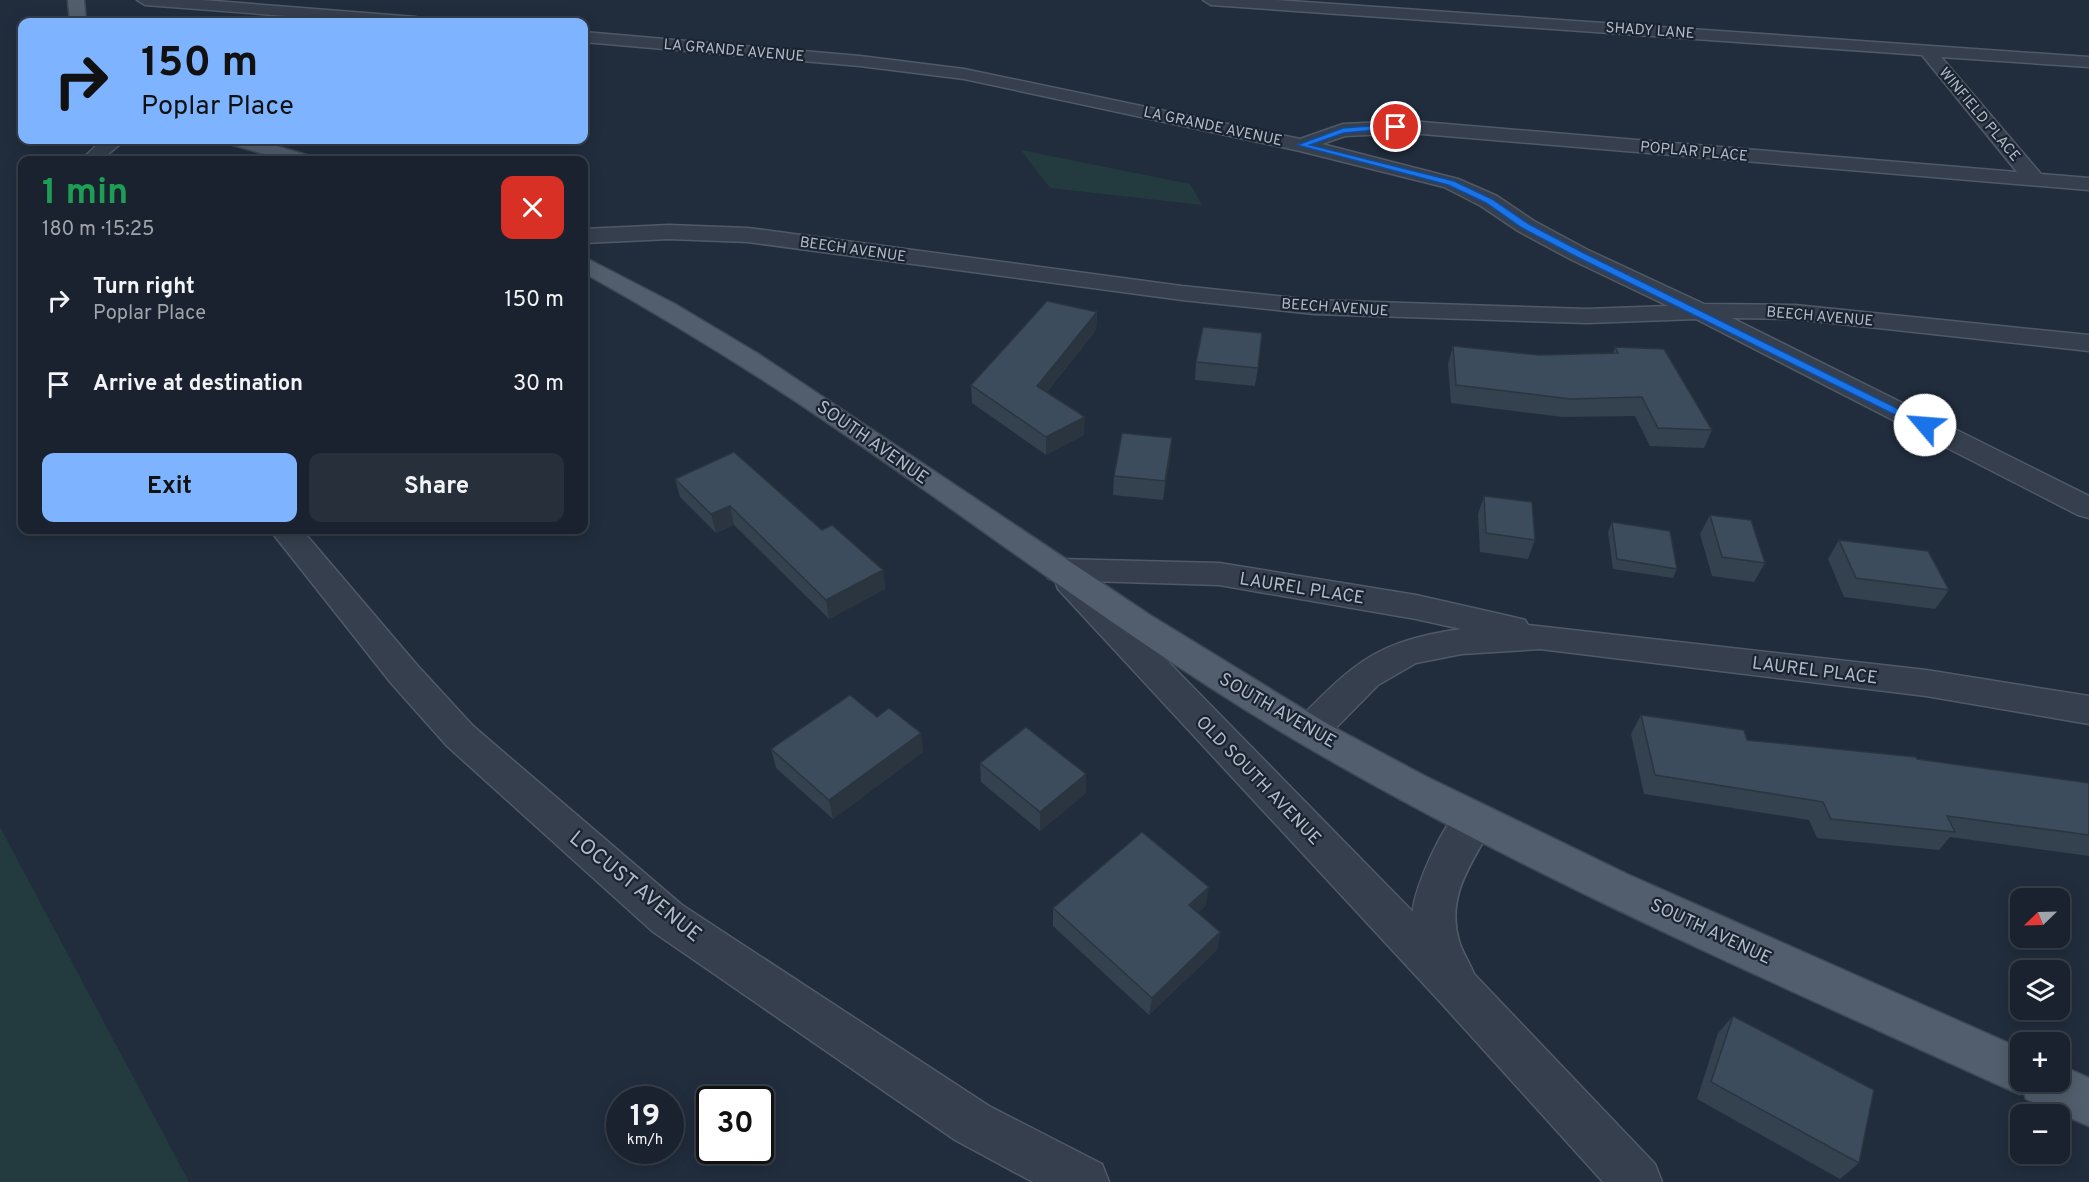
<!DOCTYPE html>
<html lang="en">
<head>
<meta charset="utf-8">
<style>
  body { margin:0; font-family:Overpass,sans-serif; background:#262f3a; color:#f1f3f6; height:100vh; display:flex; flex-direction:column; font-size:22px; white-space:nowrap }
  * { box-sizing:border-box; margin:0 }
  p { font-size:20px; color:#9fa4aa }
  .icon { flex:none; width:33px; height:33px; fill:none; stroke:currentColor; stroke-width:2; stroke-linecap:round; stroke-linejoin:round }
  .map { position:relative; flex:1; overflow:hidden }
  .panel { position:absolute; left:18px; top:156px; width:570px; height:378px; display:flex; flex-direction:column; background:#19222e; border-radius:12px; box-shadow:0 3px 15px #0003,0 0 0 2px #373f4a }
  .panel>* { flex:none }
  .guide { position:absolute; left:18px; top:18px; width:570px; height:126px; border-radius:12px; box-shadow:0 3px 15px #0003,0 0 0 2px #373f4a; background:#7eb4ff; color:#111; overflow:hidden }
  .needle { width:39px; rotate:247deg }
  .buttons { position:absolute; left:2010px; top:888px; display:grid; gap:12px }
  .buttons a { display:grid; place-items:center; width:60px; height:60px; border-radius:12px; background:#19222e; box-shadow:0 3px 15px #0003,0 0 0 2px #373f4a; font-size:30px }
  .speed { position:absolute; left:606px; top:1086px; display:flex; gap:12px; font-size:30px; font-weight:700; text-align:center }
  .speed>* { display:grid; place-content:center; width:78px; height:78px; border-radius:50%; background:#19222e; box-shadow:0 3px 15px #0003,0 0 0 2px #373f4a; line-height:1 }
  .speed small { font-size:15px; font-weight:400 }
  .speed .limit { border:3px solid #111; border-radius:9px; background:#fff; color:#111 }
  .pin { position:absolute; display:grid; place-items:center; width:51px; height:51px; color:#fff; margin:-26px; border:3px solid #fff; border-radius:50%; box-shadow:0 2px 6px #0007 }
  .me { position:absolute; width:66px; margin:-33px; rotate:297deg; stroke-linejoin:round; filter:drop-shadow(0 0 4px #0008) }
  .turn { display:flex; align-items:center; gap:21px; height:126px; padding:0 24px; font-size:27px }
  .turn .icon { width:78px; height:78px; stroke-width:2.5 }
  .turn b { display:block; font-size:42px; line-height:51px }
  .round { display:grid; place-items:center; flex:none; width:63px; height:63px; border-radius:12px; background:#262f3a }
  .summary { display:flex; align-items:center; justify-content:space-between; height:102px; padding:0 24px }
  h1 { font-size:36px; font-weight:700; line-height:45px; color:#1e9e55 }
  .action { display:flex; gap:12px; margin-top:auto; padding:12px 24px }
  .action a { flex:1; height:69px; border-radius:12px; background:#7eb4ff; color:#111; font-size:24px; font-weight:700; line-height:69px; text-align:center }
  .action a+a { background:#262f3a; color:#f1f3f6 }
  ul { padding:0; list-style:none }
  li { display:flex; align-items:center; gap:18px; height:84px; padding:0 24px }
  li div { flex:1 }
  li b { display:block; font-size:22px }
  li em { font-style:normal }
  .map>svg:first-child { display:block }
  .green { fill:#233b3e }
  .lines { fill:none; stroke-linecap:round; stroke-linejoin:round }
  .minor-casing { stroke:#505a67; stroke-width:3 }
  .major-casing { stroke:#3e4855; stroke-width:3 }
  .minor { fill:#353f4d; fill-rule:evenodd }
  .major { fill:#525e6d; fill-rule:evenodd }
  .wall { fill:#34414f }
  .shaded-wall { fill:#2a3540 }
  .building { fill:#3c4c5c; stroke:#2a3540; stroke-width:1.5 }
  .route { fill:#1a73e8; stroke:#114b97; stroke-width:1.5 }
  .labels { text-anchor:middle; stroke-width:4.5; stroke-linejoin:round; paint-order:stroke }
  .far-street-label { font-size:15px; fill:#b0bac8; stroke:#1a2431 }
  .street-label { font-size:18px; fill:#b0bac8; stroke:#1a2431 }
  .near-street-label { font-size:21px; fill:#b0bac8; stroke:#1a2431 }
</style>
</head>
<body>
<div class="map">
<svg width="2089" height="1182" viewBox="0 0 2089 1182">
  <rect width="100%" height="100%" fill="#212d3d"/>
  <g class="green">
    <path d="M 1021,150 L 1190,184 L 1202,205 L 1050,188 Z"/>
    <path d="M 0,827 L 189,1182 L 0,1182 Z"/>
  </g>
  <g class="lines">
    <defs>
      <g id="minor">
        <path d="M 137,0 L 202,0 L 416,17 L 424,22 L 364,22 L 145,5 Z"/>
        <path d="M 1203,0 L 1276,0 L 2089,57 L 2089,67 L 1941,57 L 2041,174 L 2089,178 L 2089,190 L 1410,133 L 1345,136 L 1322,144 L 1458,179 L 1497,196 L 1534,221 L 1588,250 L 1704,304 L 1795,305 L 2089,335 L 2089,351 L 1795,319 L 1732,318 L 2089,496 L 2089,518 L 2078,515 L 1696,319 L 1587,323 L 1314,314 L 1182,300 L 748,242 L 669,239 L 584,243 L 584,229 L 669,225 L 748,228 L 1182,286 L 1314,300 L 1587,309 L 1668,306 L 1572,260 L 1518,231 L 1481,206 L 1444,187 L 1300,151 L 964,79 L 860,66 L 584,42 L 584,32 L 860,56 L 964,69 L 1300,139 L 1343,124 L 1410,121 L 2017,172 L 1922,55 L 1211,5 Z"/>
        <path d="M 102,140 L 125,140 L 101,160 L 81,160 Z"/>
        <path d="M 270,530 L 302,530 L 417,665 L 473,726 L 682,905 L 989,1106 L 1102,1164 L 1109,1182 L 1033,1182 L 955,1140 L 652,931 L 447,746 L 391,683 Z"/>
        <path d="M 1059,559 L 1219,563 L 1416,595 L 1513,617 L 1525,620 L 1528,625 L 1926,670 L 2089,696 L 2089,724 L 1926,696 L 1540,649 L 1462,654 L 1416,663 L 1378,685 L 1324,740 L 1311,744 L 1298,740 L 1292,730 L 1298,720 C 1355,662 1377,641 1461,629 L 1416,619 L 1219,585 L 1089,581 L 1413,912 C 1413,890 1445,818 1463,808 C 1472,802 1479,805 1489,808 L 1495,820 C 1475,860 1445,893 1459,941 C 1462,952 1470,963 1474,974 L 1655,1164 L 1662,1182 L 1603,1182 L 1443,1005 L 1058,589 L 1055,580 L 1048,578 L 1043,570 L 1048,562 Z"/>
      </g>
      <g id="major">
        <path d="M 68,0 L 84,0 L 86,22 L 70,22 Z"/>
        <path d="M 228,140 L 256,140 L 310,156 L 313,160 L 284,160 L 230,144 Z"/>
        <path d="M 584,257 L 675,304 L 757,353 L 1150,615 L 1326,723 L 1425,776 L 1627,874 L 2020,1048 L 2020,1082 L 2060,1082 L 2060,1065 L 2089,1078 L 2089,1126 L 2026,1099 L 2024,1093 L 2020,1094 L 2003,1087 C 1766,979 1525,875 1300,743 C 1132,644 978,524 816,415 C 740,364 663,317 584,273 Z"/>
      </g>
    </defs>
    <use href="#minor" class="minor-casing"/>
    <use href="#major" class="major-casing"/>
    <use href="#minor" class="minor"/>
    <use href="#major" class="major"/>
  </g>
  <g class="wall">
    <path d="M 1097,312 L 1096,330 L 1047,392 L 1084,435 L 1046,455 L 972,403 L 971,385 Z"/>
    <path d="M 1453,346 L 1539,355 L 1613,353 L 1615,347 L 1712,430 L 1704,448 L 1650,446 L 1635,416 L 1563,417 L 1451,403 L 1448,364 Z"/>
    <path d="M 1196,362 L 1258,368 L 1255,386 L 1195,380 Z"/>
    <path d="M 1172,438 L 1170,457 L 1163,500 L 1113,495 L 1114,476 Z"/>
    <path d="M 675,479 L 822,530 L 883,570 L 885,589 L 829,619 L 734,525 L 716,533 L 680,497 Z"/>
    <path d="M 1484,496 L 1535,540 L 1528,559 L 1480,552 L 1478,514 Z"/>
    <path d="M 1710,515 L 1765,563 L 1754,582 L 1712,576 L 1700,534 Z"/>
    <path d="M 1612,522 L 1677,569 L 1673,578 L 1613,569 L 1608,532 Z"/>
    <path d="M 1839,540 L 1949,590 L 1935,609 L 1844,597 L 1828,559 Z"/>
    <path d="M 1641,715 L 1747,740 L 1917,759 L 2089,783 L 2089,856 L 1950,837 L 1939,850 L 1817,838 L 1809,820 L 1644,794 L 1631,734 Z"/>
    <path d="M 877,717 L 923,752 L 833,819 L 776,768 L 771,749 Z"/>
    <path d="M 980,763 L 1086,793 L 1040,831 L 981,782 Z"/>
    <path d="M 1206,905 L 1198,913 L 1220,932 L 1217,950 L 1149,1015 L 1053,926 L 1053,908 Z"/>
    <path d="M 1733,1016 L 1859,1163 L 1840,1179 L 1697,1099 L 1718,1033 Z"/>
  </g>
  <g class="shaded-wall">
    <path d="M 1097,312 L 1096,330 L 1037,404 L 1037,386 Z"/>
    <path d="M 1085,417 L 1084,435 L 1046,455 L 1046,437 Z"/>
    <path d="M 1172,438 L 1170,457 L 1163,500 L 1165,481 Z"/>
    <path d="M 730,506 L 734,525 L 716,533 L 711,514 Z"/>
    <path d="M 883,570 L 885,589 L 829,619 L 826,600 Z"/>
    <path d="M 921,733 L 923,752 L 833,819 L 829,800 Z"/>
    <path d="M 1086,774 L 1086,793 L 1040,831 L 1040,812 Z"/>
    <path d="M 1209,887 L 1206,905 L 1186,924 L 1189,905 Z"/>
    <path d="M 1220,932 L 1217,950 L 1149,1015 L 1152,998 Z"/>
  </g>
  <g class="building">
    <path d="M 1047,301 L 1097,312 L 1037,386 L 1085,417 L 1046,437 L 971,385 Z"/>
    <path d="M 1203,327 L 1262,333 L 1258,368 L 1196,362 Z"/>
    <path d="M 1453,346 L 1539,355 L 1618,353 L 1615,347 L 1664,349 L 1712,430 L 1658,428 L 1642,397 L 1570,399 L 1456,385 Z"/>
    <path d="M 1122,433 L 1172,438 L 1165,481 L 1114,476 Z"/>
    <path d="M 734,452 L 822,530 L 832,525 L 883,570 L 826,600 L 730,506 L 711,514 L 675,479 Z"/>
    <path d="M 1484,496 L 1532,502 L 1535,540 L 1486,533 Z"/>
    <path d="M 1710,515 L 1751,520 L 1765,563 L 1722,557 Z"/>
    <path d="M 1612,522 L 1670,531 L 1677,569 L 1617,559 Z"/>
    <path d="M 1839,540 L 1928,551 L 1949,590 L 1856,578 Z"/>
    <path d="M 850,695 L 877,717 L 889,708 L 921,733 L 829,800 L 771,749 Z"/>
    <path d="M 1641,715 L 1744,730 L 1747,740 L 1916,757 L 1917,759 L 2089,783 L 2089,835 L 1947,816 L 1955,832 L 1831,819 L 1823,802 L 1655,775 Z"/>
    <path d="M 1026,727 L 1086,774 L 1040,812 L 980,763 Z"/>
    <path d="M 1142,832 L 1209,887 L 1189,905 L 1220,932 L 1152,998 L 1053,908 Z"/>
    <path d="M 1733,1016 L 1874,1090 L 1859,1163 L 1711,1082 Z"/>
  </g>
  <path class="route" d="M 1396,124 L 1399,128 L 1344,133 L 1310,145 L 1454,181 L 1492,199 L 1529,224 L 1584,253 L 1931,425 L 1921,428 L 1577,257 L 1522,228 L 1486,203 L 1448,185 L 1297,145 L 1343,128 Z"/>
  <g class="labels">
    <g class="far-street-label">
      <text transform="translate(1650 30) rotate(4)" y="5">SHADY LANE</text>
      <text transform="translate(734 50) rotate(5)" y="5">LA GRANDE AVENUE</text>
      <text transform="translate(1980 114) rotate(50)" y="5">WINFIELD PLACE</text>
      <text transform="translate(1213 126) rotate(12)" y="5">LA GRANDE AVENUE</text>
      <text transform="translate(1694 151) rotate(5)" y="5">POPLAR PLACE</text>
      <text transform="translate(853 249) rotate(8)" y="5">BEECH AVENUE</text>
      <text transform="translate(1335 307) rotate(4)" y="5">BEECH AVENUE</text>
      <text transform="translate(1820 316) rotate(5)" y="5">BEECH AVENUE</text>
    </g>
    <g class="street-label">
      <text transform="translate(873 442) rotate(35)" y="6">SOUTH AVENUE</text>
      <text transform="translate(1302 588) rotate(9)" y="6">LAUREL PLACE</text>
      <text transform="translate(1815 670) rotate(7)" y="6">LAUREL PLACE</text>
      <text transform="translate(1278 710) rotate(30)" y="6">SOUTH AVENUE</text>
      <text transform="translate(1259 780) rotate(46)" y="6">OLD SOUTH AVENUE</text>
      <text transform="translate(1711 931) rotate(25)" y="6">SOUTH AVENUE</text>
    </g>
    <g class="near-street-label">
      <text transform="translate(636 886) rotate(39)" y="7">LOCUST AVENUE</text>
    </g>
  </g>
</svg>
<div class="buttons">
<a><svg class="needle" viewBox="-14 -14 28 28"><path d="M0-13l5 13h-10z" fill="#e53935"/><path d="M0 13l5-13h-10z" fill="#9fa4aa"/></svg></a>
<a><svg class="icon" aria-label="layers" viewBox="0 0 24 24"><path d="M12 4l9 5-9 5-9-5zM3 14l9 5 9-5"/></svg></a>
<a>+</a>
<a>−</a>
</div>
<div class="speed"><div>19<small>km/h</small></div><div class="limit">30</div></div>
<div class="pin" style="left:1396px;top:127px;background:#d93025"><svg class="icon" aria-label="arrive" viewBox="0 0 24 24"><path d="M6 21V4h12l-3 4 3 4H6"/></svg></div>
<svg class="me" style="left:1925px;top:425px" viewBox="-20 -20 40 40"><circle r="19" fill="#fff"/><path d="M0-13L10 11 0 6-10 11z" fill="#1a73e8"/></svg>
<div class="guide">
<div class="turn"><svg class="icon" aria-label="right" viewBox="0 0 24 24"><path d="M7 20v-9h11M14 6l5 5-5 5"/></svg><div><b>150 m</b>Poplar Place</div></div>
</div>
<section class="panel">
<div class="summary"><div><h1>1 min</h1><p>180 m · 15:25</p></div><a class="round" style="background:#d93025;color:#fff"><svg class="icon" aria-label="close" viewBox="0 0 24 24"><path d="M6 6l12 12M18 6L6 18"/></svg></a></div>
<ul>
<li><svg class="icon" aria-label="right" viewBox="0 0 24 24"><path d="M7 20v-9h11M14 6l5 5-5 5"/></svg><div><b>Turn right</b><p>Poplar Place</p></div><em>150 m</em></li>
<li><svg class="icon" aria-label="arrive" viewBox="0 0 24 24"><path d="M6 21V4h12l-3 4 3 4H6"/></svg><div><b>Arrive at destination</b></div><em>30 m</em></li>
</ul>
<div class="action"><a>Exit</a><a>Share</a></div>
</section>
</div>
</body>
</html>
